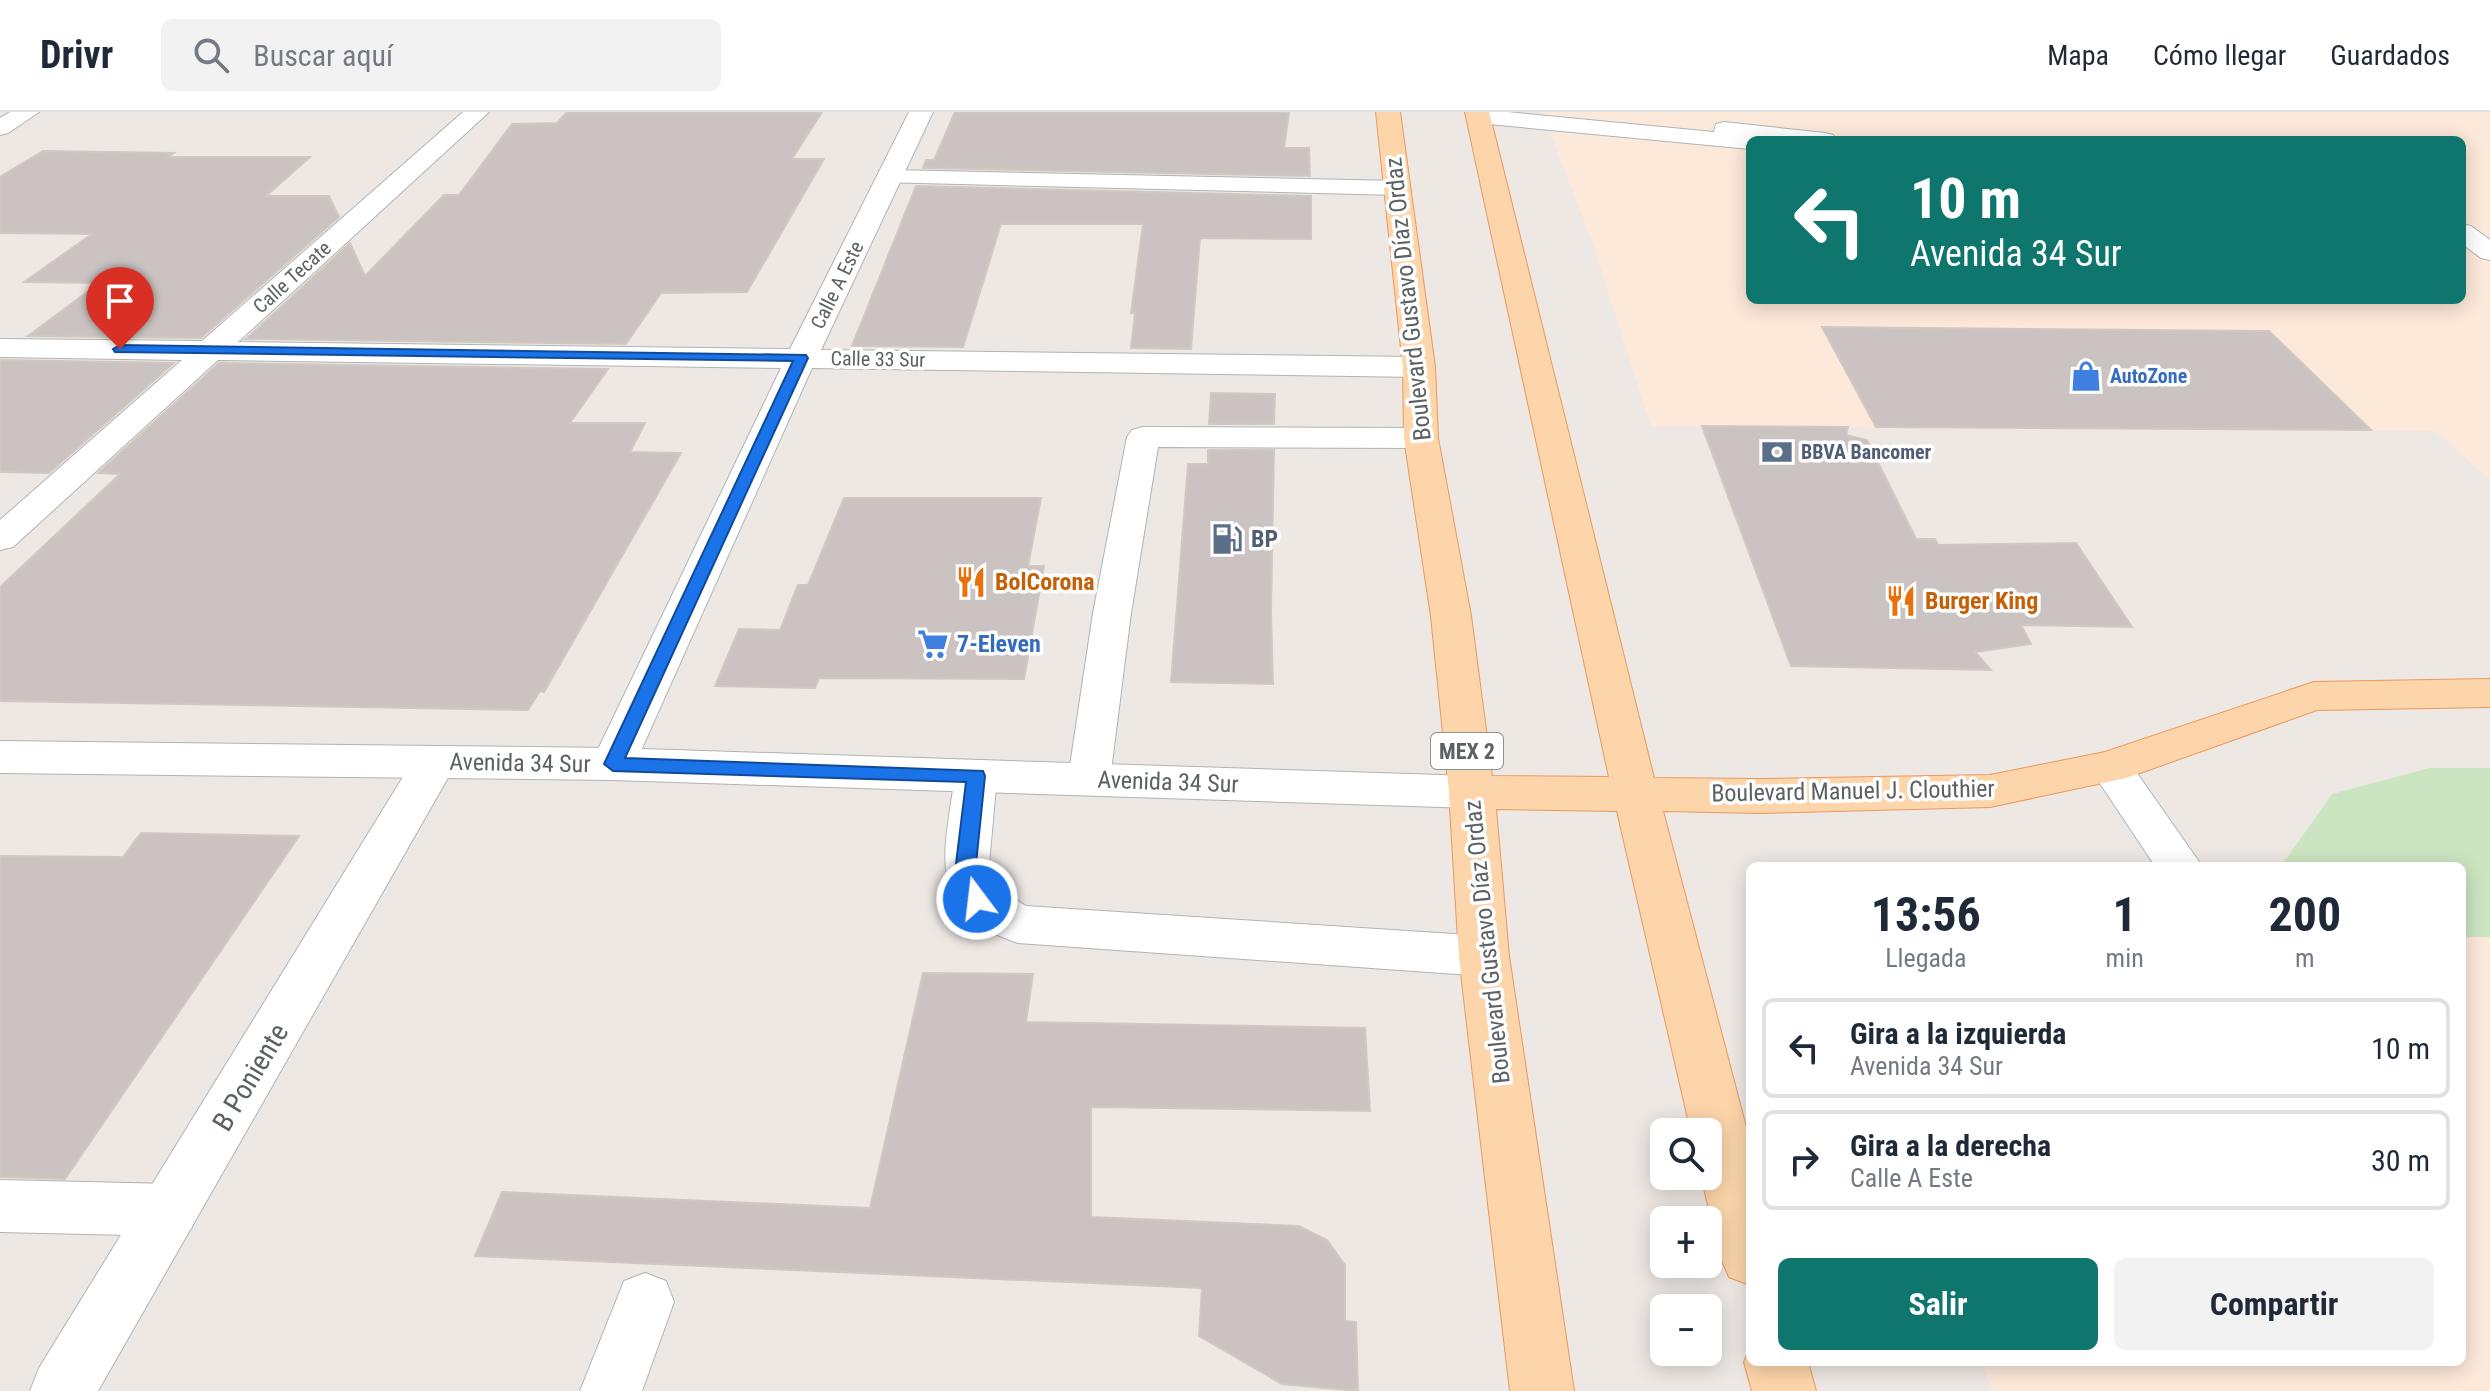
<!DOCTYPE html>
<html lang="es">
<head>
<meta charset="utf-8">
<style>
  body { margin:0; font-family:"Roboto Condensed",sans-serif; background:#f2f2f3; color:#1f2937; height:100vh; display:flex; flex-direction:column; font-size:30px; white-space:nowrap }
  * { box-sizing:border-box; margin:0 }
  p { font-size:26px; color:#747a83 }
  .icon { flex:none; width:44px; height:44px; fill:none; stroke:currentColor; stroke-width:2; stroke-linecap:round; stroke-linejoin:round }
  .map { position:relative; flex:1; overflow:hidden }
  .drawer { position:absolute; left:1746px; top:750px; width:720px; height:504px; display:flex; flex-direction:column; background:#fff; border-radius:12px; box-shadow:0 4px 20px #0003 }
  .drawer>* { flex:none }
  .top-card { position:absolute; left:1746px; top:24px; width:720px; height:168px; border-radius:12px; box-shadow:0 4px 20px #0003; background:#0f766e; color:#fff; overflow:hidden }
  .controls { position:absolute; left:1650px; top:1006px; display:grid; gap:16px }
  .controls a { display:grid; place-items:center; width:72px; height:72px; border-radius:12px; background:#fff; box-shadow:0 4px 20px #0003; font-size:40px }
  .pin { position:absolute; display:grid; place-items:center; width:68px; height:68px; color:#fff; margin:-82px -34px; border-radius:50% 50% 50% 0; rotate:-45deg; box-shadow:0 0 8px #0007 }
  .pin .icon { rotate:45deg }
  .me { position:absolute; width:88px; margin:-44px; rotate:345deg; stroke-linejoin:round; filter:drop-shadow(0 0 6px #0008) }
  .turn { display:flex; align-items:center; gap:28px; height:168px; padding:0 32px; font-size:36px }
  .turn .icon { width:104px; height:104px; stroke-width:2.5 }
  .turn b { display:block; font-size:56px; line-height:68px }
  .eta { display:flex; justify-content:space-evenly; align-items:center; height:136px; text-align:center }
  .eta b { font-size:48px; font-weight:700; line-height:56px }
  .action { display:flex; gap:16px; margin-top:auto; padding:16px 32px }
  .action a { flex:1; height:92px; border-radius:12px; background:#0f766e; color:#fff; font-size:32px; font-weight:700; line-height:92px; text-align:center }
  .action a+a { background:#f2f2f3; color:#1f2937 }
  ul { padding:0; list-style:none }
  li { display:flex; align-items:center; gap:24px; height:100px; margin:0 16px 12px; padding:0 16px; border:4px solid #e0e1e3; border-radius:12px }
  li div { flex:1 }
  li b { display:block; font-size:30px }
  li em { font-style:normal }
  header { display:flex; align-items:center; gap:48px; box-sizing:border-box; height:112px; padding:0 40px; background:#fff; border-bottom:2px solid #e0e1e3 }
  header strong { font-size:38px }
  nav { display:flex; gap:44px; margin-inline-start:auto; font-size:28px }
  .search { width:560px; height:72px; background:#f2f2f3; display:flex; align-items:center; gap:20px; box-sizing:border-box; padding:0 28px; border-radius:12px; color:#747a83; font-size:30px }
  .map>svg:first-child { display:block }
  .commercial { fill:#fde9da; fill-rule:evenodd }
  .green { fill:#cce5c1 }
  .building { fill:#cac3c1; stroke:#d2c8c2; stroke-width:2 }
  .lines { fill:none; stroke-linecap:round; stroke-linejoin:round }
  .service-casing { stroke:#afb4b6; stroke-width:2 }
  .minor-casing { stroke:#afb4b6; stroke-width:2 }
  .secondary-casing { stroke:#aeb4b6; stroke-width:2 }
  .primary-casing { stroke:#ec975e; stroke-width:2 }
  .service { fill:#fff; fill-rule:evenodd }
  .minor { fill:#fff; fill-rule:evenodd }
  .secondary { fill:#fff; fill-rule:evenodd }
  .primary { fill:#fcd5aa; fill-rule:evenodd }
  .route { fill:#1a73e8; stroke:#114b97; stroke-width:2 }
  .labels { text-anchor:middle; stroke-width:7; stroke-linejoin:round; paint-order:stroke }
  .far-street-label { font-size:20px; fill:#5c6264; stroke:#fff }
  .far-shop-label { font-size:20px; font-weight:bold; fill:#366cbe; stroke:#fff; text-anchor:start }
  .far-service-label { font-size:20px; font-weight:bold; fill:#4e5e75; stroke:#fff; text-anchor:start }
  .shield { fill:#fff; stroke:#8d9192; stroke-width:2 }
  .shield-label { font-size:22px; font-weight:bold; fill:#5c6264 }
  .street-label { font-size:24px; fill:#5c6264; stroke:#fff }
  .service-label { font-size:24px; font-weight:bold; fill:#4e5e75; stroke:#fff; text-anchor:start }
  .food-label { font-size:24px; font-weight:bold; fill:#c56008; stroke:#fff; text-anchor:start }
  .shop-label { font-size:24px; font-weight:bold; fill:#366cbe; stroke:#fff; text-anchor:start }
  .near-street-label { font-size:28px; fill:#5c6264; stroke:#fff }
</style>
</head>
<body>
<header>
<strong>Drivr</strong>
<div class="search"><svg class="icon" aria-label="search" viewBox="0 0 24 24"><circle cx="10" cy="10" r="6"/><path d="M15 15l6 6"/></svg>Buscar aquí</div>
<nav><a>Mapa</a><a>Cómo llegar</a><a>Guardados</a></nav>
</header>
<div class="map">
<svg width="2490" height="1279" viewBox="0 0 2490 1279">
  <rect width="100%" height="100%" fill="#eee8e4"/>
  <g class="commercial">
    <path d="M 1542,0 L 2490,0 L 2490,368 L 2435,319 L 1651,314 L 1592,129 ZM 1750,28 L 2462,28 L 2462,188 L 1750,188 Z"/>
    <path d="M 2429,656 L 2490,656 L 2490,1279 L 1992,1279 L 1982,1250 L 2462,1250 L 2462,754 L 2281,754 L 2332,682 Z"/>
  </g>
  <path class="green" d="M 2429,656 L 2490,656 L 2490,825 L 2462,825 L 2462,754 L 2281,754 L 2332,682 Z"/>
  <g class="building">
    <path d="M 567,0 L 822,0 L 792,47 L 824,47 L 747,180 L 661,181 L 626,232 L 246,227 L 350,131 L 365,164 L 444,83 L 459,83 L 512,12 L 557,11 Z"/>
    <path d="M 955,0 L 1289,0 L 1284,36 L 1309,36 L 1310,64 L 923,56 L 926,48 L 934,48 Z"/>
    <path d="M 43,39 L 174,41 L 168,45 L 310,45 L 266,84 L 329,84 L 339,105 L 201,226 L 28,224 L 99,171 L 24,170 L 92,122 L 0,121 L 0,65 Z"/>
    <path d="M 916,74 L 1311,84 L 1311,127 L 1200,126 L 1191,237 L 1131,236 L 1135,201 L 1131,201 L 1143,112 L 1001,112 L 963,235 L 852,234 Z"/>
    <path d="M 1822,215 L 2269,219 L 2371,318 L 1876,315 Z"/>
    <path d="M 0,248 L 174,251 L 49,361 L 0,360 Z"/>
    <path d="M 219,251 L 608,257 L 570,311 L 645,311 L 630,340 L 681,341 L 544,580 L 540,579 L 528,598 L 0,589 L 0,475 L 120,362 L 98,361 Z"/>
    <path d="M 1211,281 L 1275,282 L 1274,312 L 1209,312 Z"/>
    <path d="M 1702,314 L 1848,315 L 1846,323 L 1867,328 L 1916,427 L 1935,427 L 1938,433 L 2076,431 L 2132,515 L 2021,513 L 2031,532 L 1975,540 L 1991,558 L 1791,554 Z"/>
    <path d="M 1208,338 L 1274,338 L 1271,501 L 1273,572 L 1171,570 L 1188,352 L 1208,352 Z"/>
    <path d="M 844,386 L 1041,386 L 1028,454 L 1044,454 L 1024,567 L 819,566 L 815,576 L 715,574 L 739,517 L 780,518 L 798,473 L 808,473 Z"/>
    <path d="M 141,721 L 299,724 L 65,1067 L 0,1065 L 0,744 L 123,745 Z"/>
    <path d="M 923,861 L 1033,862 L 1026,910 L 1365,916 L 1370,999 L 1091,995 L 1091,1105 L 1299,1114 L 1327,1128 L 1345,1153 L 1345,1209 L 1356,1210 L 1358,1279 L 1282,1272 L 1199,1224 L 1202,1176 L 475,1144 L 502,1080 L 870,1096 Z"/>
  </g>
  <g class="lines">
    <defs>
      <g id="service">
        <path d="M 1469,0 L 1507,0 L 1714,20 L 1716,12 L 1724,10 L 1825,21 L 1833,23 L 1837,28 L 1750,28 L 1750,37 L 1478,11 L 1470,9 L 1467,4 Z"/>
        <path d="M 889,58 L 1397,69 L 1406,71 L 1409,76 L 1406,81 L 1397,83 L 880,70 L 877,65 L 880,60 Z"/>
        <path d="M 2462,112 L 2471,114 L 2490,128 L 2490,148 L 2481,146 L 2462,132 Z"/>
        <path d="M 1143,315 L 1421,316 L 1432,319 L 1437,326 L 1432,333 L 1421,336 L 1158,335 L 1131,501 L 1110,667 L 1104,678 L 1089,682 L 1074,678 L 1068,667 L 1093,501 L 1127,325 L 1132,318 Z"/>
        <path d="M 2110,640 L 2125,644 L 2202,754 L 2155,754 L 2089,655 L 2095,644 Z"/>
        <path d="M 976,649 L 991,653 L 997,664 L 989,752 L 997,776 L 1026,794 L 1484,824 L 1501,830 L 1508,844 L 1501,858 L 1484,864 L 1018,831 C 924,800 944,743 955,664 L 961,653 Z"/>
        <path d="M 0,1068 L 171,1072 L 191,1079 L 199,1098 L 191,1117 L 171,1124 L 0,1120 Z"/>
        <path d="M 645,1161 L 666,1169 L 674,1190 L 642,1279 L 580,1279 L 624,1169 Z"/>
      </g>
      <g id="minor">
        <path d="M 10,0 L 39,0 L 8,21 L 0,23 L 0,6 Z"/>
        <path d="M 463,0 L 489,0 L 238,230 L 790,237 L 909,0 L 933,0 L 821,238 L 1419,245 L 1430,248 L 1435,255 L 1430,262 L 1419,265 L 812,256 L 635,652 L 629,663 L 613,668 L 597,663 L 591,652 L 781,256 L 218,248 L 13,435 L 0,438 L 0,408 L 182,248 L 0,245 L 0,227 L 202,229 Z"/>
        <path d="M 435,634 L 451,639 L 457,650 L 98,1279 L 30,1279 L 39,1256 L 419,639 Z"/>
      </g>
      <path id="secondary" d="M 0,629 L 613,636 L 1472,664 L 1488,668 L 1495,680 L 1488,692 L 1472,696 L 613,668 L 0,661 Z"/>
      <g id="primary">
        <path d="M 1376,0 L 1400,0 L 1435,255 L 1438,326 L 1471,504 L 1492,664 L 1609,665 L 1465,0 L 1489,0 L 1654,666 L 1760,667 L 1990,663 L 2105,640 L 2314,570 L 2490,567 L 2490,595 L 2317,598 L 2126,666 L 1990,695 L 1760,701 L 1663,699 L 1750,1030 L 1750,1173 L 1729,1165 L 1720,1144 L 1701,1064 L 1708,1064 L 1708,1020 L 1691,1020 L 1617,699 L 1496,697 L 1509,844 L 1574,1279 L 1510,1279 L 1459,844 L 1449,680 L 1431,504 L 1404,326 L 1403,255 Z"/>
        <path d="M 1750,1236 L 1750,1250 L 1808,1250 L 1816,1279 L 1752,1279 L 1744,1250 Z"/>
      </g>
    </defs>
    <use href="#service" class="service-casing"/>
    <use href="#minor" class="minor-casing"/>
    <use href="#secondary" class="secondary-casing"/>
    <use href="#primary" class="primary-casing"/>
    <use href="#service" class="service"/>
    <use href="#minor" class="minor"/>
    <use href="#secondary" class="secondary"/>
    <use href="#primary" class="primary"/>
  </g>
  <path class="route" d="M 120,233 L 806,243 L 808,246 L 625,646 L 983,659 L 985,664 L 976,752 L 987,787 L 984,793 L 969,793 L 956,752 L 966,670 L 613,659 L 604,652 L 793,249 L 115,240 L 113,237 Z"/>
  <defs>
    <symbol id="shop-bare" viewBox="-9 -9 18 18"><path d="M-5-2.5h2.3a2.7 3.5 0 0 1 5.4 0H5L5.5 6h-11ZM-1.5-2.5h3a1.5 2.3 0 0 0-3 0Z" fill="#3f7fe0" stroke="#fff" stroke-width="2.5" paint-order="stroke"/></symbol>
    <symbol id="bank-bare" viewBox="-9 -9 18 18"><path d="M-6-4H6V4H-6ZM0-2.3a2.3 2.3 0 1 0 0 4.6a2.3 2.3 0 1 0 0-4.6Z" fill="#5c6f8a" stroke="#fff" stroke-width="2.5" paint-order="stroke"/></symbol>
    <symbol id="fuel-bare" viewBox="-9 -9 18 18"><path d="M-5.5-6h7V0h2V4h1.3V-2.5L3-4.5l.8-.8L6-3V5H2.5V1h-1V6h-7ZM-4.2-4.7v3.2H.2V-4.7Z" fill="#5c6f8a" stroke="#fff" stroke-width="2.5" paint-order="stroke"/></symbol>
    <symbol id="restaurant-bare" viewBox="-9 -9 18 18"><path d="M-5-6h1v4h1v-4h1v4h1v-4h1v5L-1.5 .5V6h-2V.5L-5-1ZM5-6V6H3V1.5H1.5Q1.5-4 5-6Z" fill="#e8710a" stroke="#fff" stroke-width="2.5" paint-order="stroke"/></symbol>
    <symbol id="supermarket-bare" viewBox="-9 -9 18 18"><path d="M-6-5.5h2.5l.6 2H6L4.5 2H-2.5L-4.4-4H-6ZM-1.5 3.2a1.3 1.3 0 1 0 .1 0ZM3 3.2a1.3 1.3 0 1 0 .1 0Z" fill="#3f7fe0" stroke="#fff" stroke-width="2.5" paint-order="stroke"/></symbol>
  </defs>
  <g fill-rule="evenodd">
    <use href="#shop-bare" x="2064" y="242" width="44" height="44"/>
    <use href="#bank-bare" x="1755" y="318" width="44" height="44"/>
    <use href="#fuel-bare" x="1205" y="405" width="44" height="44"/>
    <use href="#restaurant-bare" x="949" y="448" width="44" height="44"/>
    <use href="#restaurant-bare" x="1879" y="467" width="44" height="44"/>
    <use href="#supermarket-bare" x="911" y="510" width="44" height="44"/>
  </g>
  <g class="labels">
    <g class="far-street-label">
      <text transform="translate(292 165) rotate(-42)" y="7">Calle Tecate</text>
      <text transform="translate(837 173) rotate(-64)" y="7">Calle A Este</text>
      <text transform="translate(878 247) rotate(1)" y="7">Calle 33 Sur</text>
    </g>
    <g class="far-shop-label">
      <text x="2110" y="271">AutoZone</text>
    </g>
    <g class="far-service-label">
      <text x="1801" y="347">BBVA Bancomer</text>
    </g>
    <rect class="shield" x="1431" y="621" width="72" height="36" rx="6"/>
    <g class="shield-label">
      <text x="1467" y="647">MEX 2</text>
    </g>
    <g class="street-label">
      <text transform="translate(1408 187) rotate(-96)" y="8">Boulevard Gustavo Díaz Ordaz</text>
      <text transform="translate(520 651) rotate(1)" y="8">Avenida 34 Sur</text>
      <text transform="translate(1168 670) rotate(2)" y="8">Avenida 34 Sur</text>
      <text transform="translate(1853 679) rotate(-1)" y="8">Boulevard Manuel J. Clouthier</text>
      <text transform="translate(1487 830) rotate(-96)" y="8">Boulevard Gustavo Díaz Ordaz</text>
    </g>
    <g class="service-label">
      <text x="1251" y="435">BP</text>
    </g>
    <g class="food-label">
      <text x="995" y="478">BolCorona</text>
      <text x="1925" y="497">Burger King</text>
    </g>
    <g class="shop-label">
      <text x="957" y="540">7-Eleven</text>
    </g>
    <g class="near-street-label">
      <text transform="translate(250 965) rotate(-59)" y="10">B Poniente</text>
    </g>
  </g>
</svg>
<div class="controls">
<a><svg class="icon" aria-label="search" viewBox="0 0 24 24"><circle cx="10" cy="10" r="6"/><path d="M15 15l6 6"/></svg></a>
<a>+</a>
<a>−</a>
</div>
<div class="pin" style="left:120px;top:237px;background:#d93025"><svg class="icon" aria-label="arrive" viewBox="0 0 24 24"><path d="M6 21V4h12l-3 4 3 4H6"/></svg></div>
<svg class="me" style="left:977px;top:787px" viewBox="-20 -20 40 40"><circle r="17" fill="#1a73e8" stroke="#fff" stroke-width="3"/><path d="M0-11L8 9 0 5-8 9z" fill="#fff"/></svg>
<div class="top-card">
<div class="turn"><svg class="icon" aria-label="left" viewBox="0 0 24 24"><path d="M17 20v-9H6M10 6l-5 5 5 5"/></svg><div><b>10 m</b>Avenida 34 Sur</div></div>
</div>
<section class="drawer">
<div class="eta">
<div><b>13:56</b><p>Llegada</p></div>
<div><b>1</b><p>min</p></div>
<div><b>200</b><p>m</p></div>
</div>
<ul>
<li><svg class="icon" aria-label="left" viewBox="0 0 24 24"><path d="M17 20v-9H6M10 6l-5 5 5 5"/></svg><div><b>Gira a la izquierda</b><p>Avenida 34 Sur</p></div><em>10 m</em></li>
<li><svg class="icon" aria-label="right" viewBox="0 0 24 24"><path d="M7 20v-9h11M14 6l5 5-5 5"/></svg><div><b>Gira a la derecha</b><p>Calle A Este</p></div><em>30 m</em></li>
</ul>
<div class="action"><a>Salir</a><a>Compartir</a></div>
</section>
</div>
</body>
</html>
